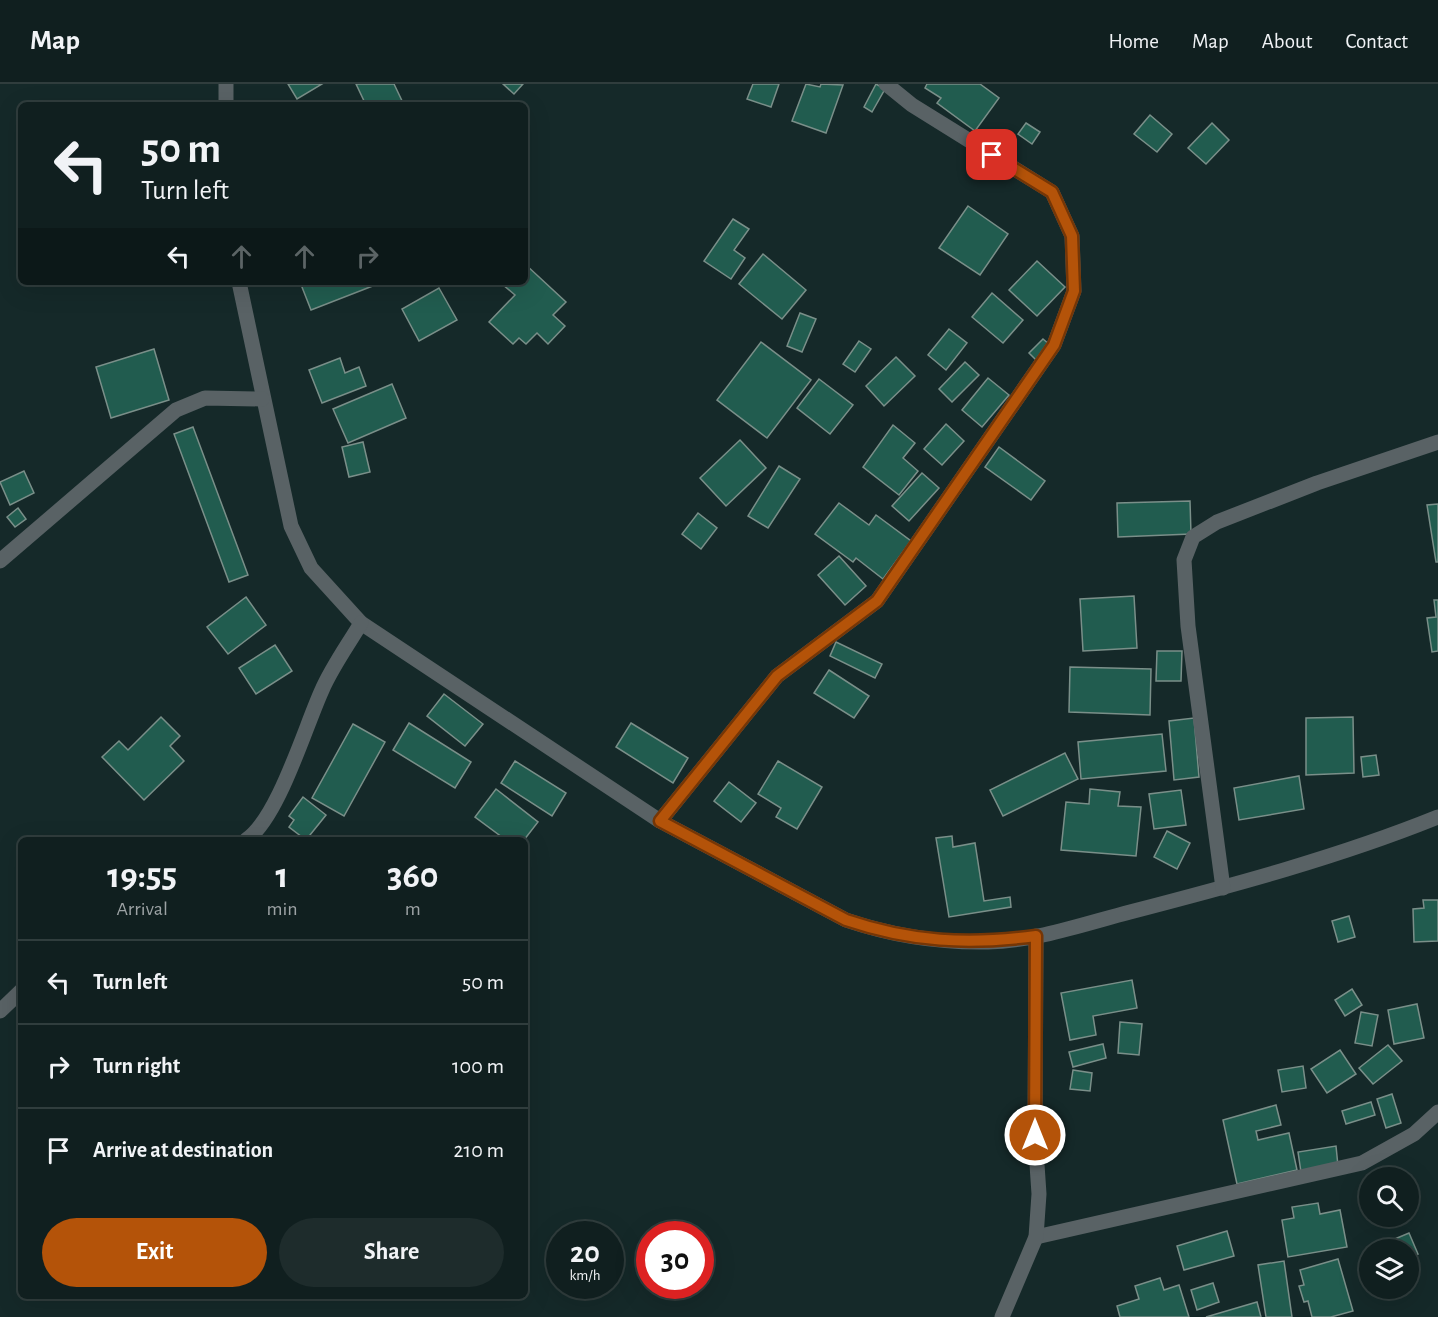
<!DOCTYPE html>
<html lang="en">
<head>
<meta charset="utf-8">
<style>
  body { margin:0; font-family:"Alegreya Sans",sans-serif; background:#1e2c2c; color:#f1f3f6; height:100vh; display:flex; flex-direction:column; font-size:22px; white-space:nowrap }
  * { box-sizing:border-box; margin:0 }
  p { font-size:20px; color:#9ca2a4 }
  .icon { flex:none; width:33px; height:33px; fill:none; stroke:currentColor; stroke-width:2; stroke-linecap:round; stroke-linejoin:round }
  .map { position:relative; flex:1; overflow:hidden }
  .details { position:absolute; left:18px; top:753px; width:510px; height:462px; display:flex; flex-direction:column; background:#101f1f; border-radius:9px; box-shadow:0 6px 24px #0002,0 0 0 2px #303d3d }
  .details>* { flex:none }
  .hud { position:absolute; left:18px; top:18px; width:510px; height:183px; border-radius:9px; box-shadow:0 6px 24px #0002,0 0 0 2px #303d3d; background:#101f1f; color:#f1f3f6; overflow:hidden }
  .fabs { position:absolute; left:1359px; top:1083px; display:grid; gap:12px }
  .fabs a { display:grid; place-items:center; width:60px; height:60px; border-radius:50%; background:#101f1f; box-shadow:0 6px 24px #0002,0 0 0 2px #303d3d; font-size:30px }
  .speed { position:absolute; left:546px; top:1137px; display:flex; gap:12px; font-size:30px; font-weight:700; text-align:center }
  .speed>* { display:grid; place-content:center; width:78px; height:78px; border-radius:50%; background:#101f1f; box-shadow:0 6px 24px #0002,0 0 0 2px #303d3d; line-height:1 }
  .speed small { font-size:15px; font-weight:400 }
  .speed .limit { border:9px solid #d22; background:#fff; color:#111 }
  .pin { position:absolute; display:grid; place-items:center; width:51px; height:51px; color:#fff; margin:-26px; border-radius:12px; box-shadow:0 3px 9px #0006 }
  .me { position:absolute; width:66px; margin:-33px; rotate:0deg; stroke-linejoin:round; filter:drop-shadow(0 0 4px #0008) }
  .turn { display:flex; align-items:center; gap:21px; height:126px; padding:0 24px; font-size:27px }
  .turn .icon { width:78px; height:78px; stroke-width:2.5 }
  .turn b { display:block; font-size:42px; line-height:51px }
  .lanes { display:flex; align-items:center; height:57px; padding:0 24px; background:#0003; justify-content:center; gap:30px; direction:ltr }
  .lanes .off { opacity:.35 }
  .eta { display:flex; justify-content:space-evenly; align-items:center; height:102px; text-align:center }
  .eta b { font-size:36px; font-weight:700; line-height:42px }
  .primary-button { display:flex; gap:12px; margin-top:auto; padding:12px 24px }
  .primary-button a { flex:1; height:69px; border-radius:36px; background:#b45309; color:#fff; font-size:24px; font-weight:700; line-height:69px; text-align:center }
  .primary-button a+a { background:#1e2c2c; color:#f1f3f6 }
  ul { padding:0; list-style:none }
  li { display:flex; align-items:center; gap:18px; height:84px; padding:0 24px; border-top:2px solid #303d3d }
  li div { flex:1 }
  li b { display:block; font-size:22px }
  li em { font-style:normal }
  header { display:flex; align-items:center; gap:36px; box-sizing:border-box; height:84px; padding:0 30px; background:#101f1f; border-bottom:2px solid #303d3d }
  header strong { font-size:28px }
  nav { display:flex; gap:33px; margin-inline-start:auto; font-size:21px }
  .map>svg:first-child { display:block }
  .building { fill:#215c4f; stroke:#7a8f89; stroke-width:1.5 }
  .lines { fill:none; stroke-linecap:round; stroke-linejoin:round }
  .minor { stroke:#596265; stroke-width:15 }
  .route-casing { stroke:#753606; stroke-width:15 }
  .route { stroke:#b45309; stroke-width:10 }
</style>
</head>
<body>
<header>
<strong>Map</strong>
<nav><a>Home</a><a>Map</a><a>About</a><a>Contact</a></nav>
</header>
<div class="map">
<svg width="1438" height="1233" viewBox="0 0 1438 1233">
  <rect width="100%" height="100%" fill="#152929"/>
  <g class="building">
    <path d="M 288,0 L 322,0 L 297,15 Z"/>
    <path d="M 356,0 L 394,0 L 404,21 L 366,21 Z"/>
    <path d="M 503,0 L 523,0 L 514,10 Z"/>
    <path d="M 753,0 L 779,0 L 771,23 L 747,15 Z"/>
    <path d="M 806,0 L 820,3 L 821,0 L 843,1 L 826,49 L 792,37 Z"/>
    <path d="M 876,0 L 885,5 L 872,28 L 864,23 Z"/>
    <path d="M 927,0 L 980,0 L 999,14 L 975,47 L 937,19 L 941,14 L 925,4 Z"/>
    <path d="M 1150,31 L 1172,50 L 1157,68 L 1134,50 Z"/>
    <path d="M 1026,39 L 1040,48 L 1032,60 L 1018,50 Z"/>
    <path d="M 1212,39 L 1229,56 L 1206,80 L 1188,64 Z"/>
    <path d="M 968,122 L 1008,150 L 980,191 L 939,164 Z"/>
    <path d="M 733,135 L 749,145 L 734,166 L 745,174 L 731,195 L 704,177 Z"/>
    <path d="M 763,170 L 806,206 L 782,235 L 739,200 Z"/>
    <path d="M 1037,177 L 1065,203 L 1037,232 L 1009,206 Z"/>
    <path d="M 525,180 L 566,218 L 553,231 L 565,242 L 548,260 L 537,249 L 526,260 L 519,254 L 513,260 L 489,238 L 515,211 L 502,200 L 525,198 Z"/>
    <path d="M 300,198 L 383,198 L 311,226 Z"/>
    <path d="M 439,204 L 457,236 L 419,257 L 402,225 Z"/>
    <path d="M 992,209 L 1023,236 L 1003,259 L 972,233 Z"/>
    <path d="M 800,229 L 816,235 L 802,268 L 787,262 Z"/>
    <path d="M 949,245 L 967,259 L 946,286 L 928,271 Z"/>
    <path d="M 1043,255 L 1050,261 L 1036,276 L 1029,269 Z"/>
    <path d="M 859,257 L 871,265 L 855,288 L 843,280 Z"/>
    <path d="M 761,258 L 811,296 L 767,354 L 717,316 Z"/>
    <path d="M 154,265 L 169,316 L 111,334 L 96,283 Z"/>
    <path d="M 896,273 L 915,292 L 884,322 L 866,302 Z"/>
    <path d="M 340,274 L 345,289 L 359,283 L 366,302 L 322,319 L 309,286 Z"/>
    <path d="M 965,278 L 979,291 L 952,318 L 939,305 Z"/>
    <path d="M 988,294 L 1009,311 L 982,343 L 962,326 Z"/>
    <path d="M 819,295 L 853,321 L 830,350 L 797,324 Z"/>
    <path d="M 392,300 L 406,334 L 348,359 L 333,325 Z"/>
    <path d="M 946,340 L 964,357 L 942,381 L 924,365 Z"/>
    <path d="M 893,341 L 915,359 L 903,374 L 918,387 L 899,411 L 863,383 Z"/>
    <path d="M 193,343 L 248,491 L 229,498 L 174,350 Z"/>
    <path d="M 740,356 L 766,384 L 726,422 L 700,394 Z"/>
    <path d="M 363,358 L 370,388 L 349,393 L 342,363 Z"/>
    <path d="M 999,363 L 1045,397 L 1031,416 L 985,383 Z"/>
    <path d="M 779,382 L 800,395 L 768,444 L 748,432 Z"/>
    <path d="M 24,387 L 34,409 L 10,421 L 0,398 Z"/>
    <path d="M 922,389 L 939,404 L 909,437 L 892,422 Z"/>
    <path d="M 1190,417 L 1191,450 L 1118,453 L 1117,419 Z"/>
    <path d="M 839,419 L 869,441 L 876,431 L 911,457 L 883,495 L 856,474 L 853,478 L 815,450 Z"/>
    <path d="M 1438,420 L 1438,478 L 1436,478 L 1427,421 Z"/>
    <path d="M 18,424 L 26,435 L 15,443 L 7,433 Z"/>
    <path d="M 698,429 L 717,444 L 701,465 L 682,450 Z"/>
    <path d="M 839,472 L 866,502 L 845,521 L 818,491 Z"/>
    <path d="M 1134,512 L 1137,564 L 1083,567 L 1080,515 Z"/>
    <path d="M 246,513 L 266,541 L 228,570 L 207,543 Z"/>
    <path d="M 1434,516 L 1438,516 L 1438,567 L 1432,568 L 1427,534 L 1436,533 Z"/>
    <path d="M 836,558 L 882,580 L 875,594 L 830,572 Z"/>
    <path d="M 275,561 L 292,587 L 256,610 L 239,584 Z"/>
    <path d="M 1157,567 L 1182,567 L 1181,597 L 1156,597 Z"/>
    <path d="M 1070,583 L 1151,585 L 1150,631 L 1069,628 Z"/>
    <path d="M 829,586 L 869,612 L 854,634 L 814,609 Z"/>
    <path d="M 444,610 L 483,640 L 465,662 L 427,632 Z"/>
    <path d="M 161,633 L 180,652 L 170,662 L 184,677 L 144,716 L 102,673 L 119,657 L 128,666 Z"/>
    <path d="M 1353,633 L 1354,689 L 1306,691 L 1306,634 Z"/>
    <path d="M 1194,634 L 1199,693 L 1174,696 L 1169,637 Z"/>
    <path d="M 409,639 L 471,678 L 455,704 L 393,666 Z"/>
    <path d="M 631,639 L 688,674 L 673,699 L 616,663 Z"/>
    <path d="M 353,640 L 385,658 L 344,732 L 312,714 Z"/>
    <path d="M 1162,650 L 1166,687 L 1081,695 L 1078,658 Z"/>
    <path d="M 1065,669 L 1078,695 L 1003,732 L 990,706 Z"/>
    <path d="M 1376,671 L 1379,691 L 1363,693 L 1361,673 Z"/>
    <path d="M 515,677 L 566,709 L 552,732 L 501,699 Z"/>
    <path d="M 778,677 L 822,703 L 797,745 L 776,733 L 781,724 L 758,710 Z"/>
    <path d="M 1299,692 L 1304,725 L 1239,736 L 1234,704 Z"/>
    <path d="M 729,698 L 756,719 L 741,738 L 714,717 Z"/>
    <path d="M 496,705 L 538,738 L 524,756 L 506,756 L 475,733 Z"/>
    <path d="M 1090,705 L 1120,708 L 1118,722 L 1141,723 L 1136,772 L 1061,766 L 1066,718 L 1089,720 Z"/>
    <path d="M 1181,706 L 1186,741 L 1154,745 L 1149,710 Z"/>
    <path d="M 303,713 L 326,731 L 306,756 L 289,743 L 294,736 L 289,732 Z"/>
    <path d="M 1167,747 L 1190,759 L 1177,785 L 1154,773 Z"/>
    <path d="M 952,752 L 953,763 L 975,759 L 984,817 L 1010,813 L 1011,823 L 949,833 L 936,754 Z"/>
    <path d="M 1423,816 L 1438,816 L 1438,857 L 1414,858 L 1413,825 L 1424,824 Z"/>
    <path d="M 1349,832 L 1355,853 L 1338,858 L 1332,837 Z"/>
    <path d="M 1132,896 L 1137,924 L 1093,932 L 1096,951 L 1070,956 L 1061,909 Z"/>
    <path d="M 1352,905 L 1362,921 L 1345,932 L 1335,916 Z"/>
    <path d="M 1417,920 L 1424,954 L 1394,960 L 1388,926 Z"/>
    <path d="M 1361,928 L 1378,931 L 1372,962 L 1355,959 Z"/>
    <path d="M 1120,938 L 1142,940 L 1139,971 L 1118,969 Z"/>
    <path d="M 1103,960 L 1106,974 L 1073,983 L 1069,968 Z"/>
    <path d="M 1388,961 L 1402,977 L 1373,1000 L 1359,984 Z"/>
    <path d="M 1340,966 L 1356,990 L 1327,1009 L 1311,985 Z"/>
    <path d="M 1303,982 L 1306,1004 L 1282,1008 L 1278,986 Z"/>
    <path d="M 1073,986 L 1092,989 L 1090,1007 L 1070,1005 Z"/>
    <path d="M 1392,1010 L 1401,1039 L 1386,1044 L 1377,1015 Z"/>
    <path d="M 1371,1018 L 1375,1031 L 1346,1040 L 1342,1027 Z"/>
    <path d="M 1276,1021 L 1281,1041 L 1256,1047 L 1258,1056 L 1289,1049 L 1297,1086 L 1237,1100 L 1223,1036 Z"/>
    <path d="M 1336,1062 L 1338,1082 L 1301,1088 L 1298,1068 Z"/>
    <path d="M 1318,1119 L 1320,1130 L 1340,1126 L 1347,1163 L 1288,1173 L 1282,1136 L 1294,1134 L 1292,1123 Z"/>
    <path d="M 1227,1147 L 1234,1172 L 1184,1186 L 1177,1162 Z"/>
    <path d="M 1409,1149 L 1418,1170 L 1408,1174 L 1408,1166 L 1393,1166 L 1390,1157 Z"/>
    <path d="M 1338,1175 L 1353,1227 L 1331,1233 L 1312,1233 L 1308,1217 L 1304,1218 L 1299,1202 L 1304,1201 L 1300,1186 Z"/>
    <path d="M 1284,1177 L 1292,1233 L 1266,1233 L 1258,1181 Z"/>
    <path d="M 1160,1194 L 1164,1206 L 1179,1201 L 1189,1233 L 1120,1233 L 1117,1222 L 1139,1215 L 1135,1202 Z"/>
    <path d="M 1213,1199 L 1219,1218 L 1197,1226 L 1191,1206 Z"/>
    <path d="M 1257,1218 L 1261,1233 L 1206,1233 Z"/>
  </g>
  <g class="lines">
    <g class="minor">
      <path d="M 226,21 L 226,0"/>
      <path d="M 239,198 L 291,442 L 311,484 L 361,539 L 660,737 L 846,836 C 893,852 939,859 988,858 C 1036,857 1084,840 1130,828 C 1234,801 1339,773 1438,733"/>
      <path d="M 0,477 L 176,326 L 205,314 L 262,315"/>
      <path d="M 660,737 L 777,592 L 877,517 L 1054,261 L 1074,207 L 1072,152 L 1052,108 L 912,21 L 886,0"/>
      <path d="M 246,756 C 278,735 305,643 322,606 C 332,583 348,561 361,539"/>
      <path d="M 1223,804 L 1188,542 L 1184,476 L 1193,453 L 1217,438 L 1317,399 L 1438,358"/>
      <path d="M 0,927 L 21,907"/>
      <path d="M 1036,1153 L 1362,1079 L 1414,1050 L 1438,1028"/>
      <path d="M 1002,1233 L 1036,1153 L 1039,1110 L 1035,1051 L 1036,852"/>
    </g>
  </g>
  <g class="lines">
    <defs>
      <path id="route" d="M 992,71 L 1052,108 L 1072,152 L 1074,207 L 1054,261 L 877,517 L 777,592 L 660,737 L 846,836 C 911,858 968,861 1036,852 L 1035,1051"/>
    </defs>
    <use href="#route" class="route-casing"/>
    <use href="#route" class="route"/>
  </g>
</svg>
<div class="fabs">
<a><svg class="icon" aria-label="search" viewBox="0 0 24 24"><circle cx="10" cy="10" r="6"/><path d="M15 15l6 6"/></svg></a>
<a><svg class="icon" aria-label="layers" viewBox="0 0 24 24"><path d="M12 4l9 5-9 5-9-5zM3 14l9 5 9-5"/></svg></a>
</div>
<div class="speed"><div>20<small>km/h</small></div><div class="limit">30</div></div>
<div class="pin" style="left:992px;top:71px;background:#d93025"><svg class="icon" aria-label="arrive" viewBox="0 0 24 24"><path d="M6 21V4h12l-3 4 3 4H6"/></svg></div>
<svg class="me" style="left:1035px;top:1051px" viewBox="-20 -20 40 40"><circle r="17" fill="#b45309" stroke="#fff" stroke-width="3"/><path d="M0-11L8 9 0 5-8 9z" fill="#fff"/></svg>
<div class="hud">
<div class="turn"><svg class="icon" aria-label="left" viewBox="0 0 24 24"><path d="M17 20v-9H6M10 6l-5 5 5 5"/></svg><div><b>50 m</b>Turn left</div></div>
<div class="lanes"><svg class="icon" aria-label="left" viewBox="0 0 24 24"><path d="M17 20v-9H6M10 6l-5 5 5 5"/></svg><svg class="icon off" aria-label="ahead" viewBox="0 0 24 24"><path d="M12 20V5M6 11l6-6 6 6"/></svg><svg class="icon off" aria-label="ahead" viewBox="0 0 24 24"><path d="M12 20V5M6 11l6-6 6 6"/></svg><svg class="icon off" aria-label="right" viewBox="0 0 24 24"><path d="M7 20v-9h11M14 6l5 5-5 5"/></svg></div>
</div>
<section class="details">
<div class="eta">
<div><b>19:55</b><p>Arrival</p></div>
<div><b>1</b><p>min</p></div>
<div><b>360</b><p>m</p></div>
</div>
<ul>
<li><svg class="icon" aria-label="left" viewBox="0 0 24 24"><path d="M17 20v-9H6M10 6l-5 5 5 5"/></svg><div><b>Turn left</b></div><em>50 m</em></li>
<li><svg class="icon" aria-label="right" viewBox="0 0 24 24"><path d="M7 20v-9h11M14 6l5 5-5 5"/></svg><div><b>Turn right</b></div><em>100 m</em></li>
<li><svg class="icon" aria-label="arrive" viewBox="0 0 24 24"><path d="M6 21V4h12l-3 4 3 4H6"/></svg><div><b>Arrive at destination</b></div><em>210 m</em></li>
</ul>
<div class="primary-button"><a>Exit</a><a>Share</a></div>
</section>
</div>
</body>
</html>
